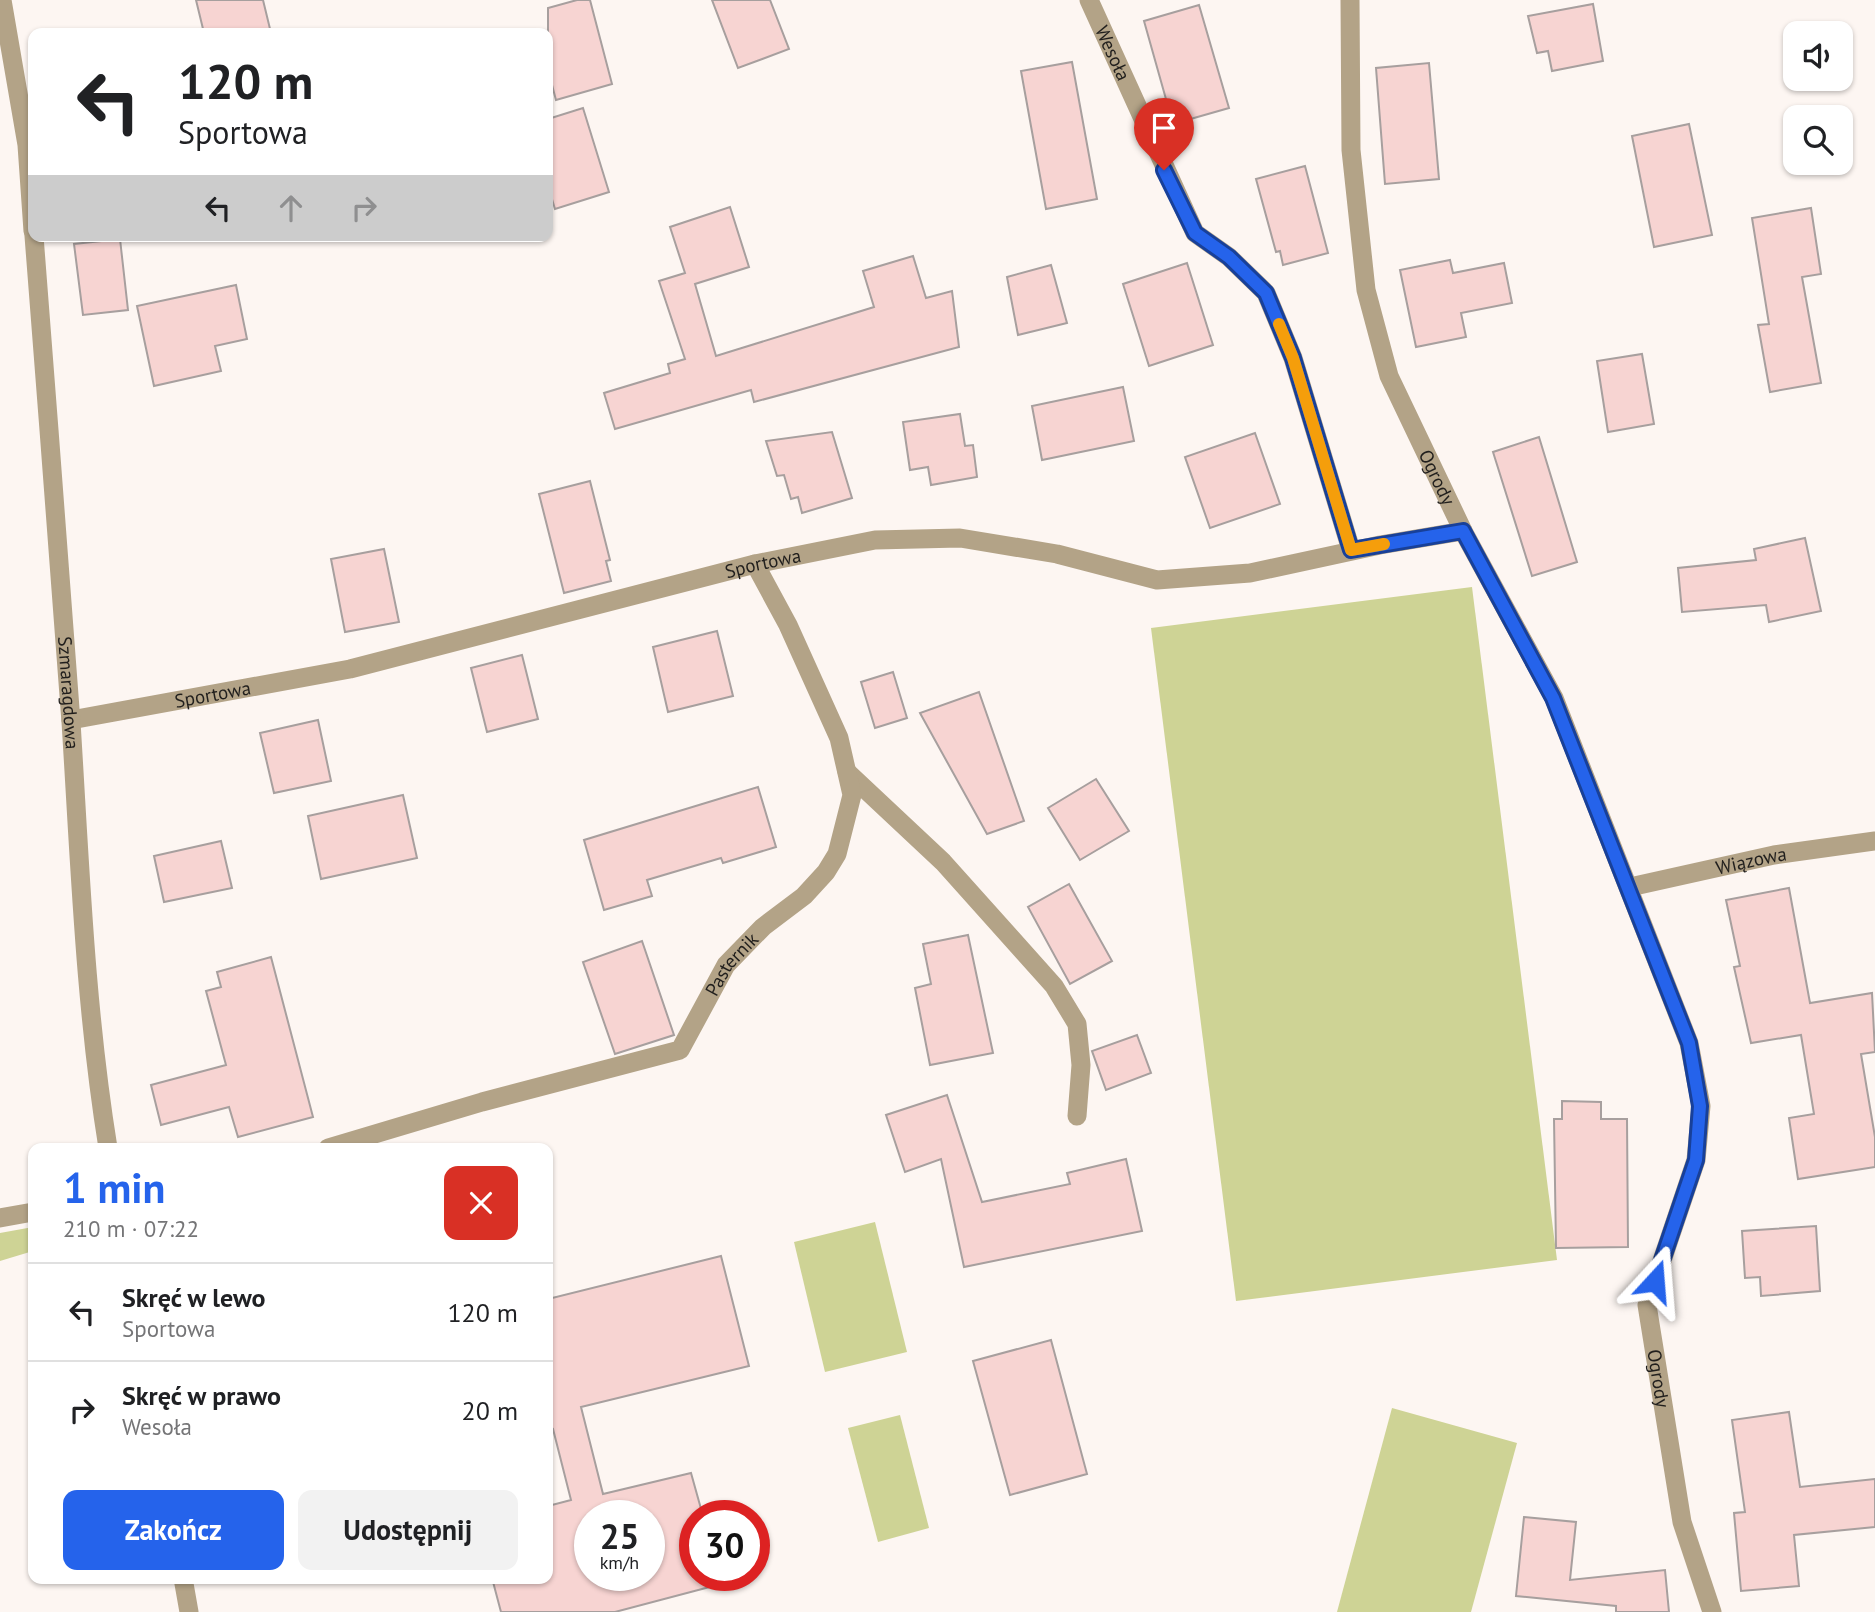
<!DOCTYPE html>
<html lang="pl">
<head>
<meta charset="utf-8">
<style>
  body { margin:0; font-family:"PT Sans",sans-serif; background:#f2f2f2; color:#202124; height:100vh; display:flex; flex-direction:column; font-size:26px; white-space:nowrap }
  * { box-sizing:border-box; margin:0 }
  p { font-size:23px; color:#757577 }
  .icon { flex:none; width:38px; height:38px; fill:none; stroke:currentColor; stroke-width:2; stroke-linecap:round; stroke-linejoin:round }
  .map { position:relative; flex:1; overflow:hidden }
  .drawer { position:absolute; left:28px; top:1143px; width:525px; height:441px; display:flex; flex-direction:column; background:#fff; border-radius:14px; box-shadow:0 2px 5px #0004 }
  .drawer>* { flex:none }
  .top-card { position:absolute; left:28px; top:28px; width:525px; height:214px; border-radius:14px; box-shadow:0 2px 5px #0004; background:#fff; color:#202124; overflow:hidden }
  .controls { position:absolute; left:1783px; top:21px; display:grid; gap:14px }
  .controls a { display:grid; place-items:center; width:70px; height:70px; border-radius:14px; background:#fff; box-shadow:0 2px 5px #0004; font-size:35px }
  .speed { position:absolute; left:574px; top:1500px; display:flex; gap:14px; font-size:35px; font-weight:700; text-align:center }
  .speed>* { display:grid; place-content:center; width:91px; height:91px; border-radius:50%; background:#fff; box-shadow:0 2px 5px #0004; line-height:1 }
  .speed small { font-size:18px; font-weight:400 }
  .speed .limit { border:10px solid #d22; background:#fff; color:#111 }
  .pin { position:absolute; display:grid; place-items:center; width:60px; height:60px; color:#fff; margin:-72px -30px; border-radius:50% 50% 50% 0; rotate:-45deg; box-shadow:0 0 7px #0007 }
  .pin .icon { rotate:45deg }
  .me { position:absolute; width:77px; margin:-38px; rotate:19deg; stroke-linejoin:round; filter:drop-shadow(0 0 5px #0008) }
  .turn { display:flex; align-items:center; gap:24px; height:147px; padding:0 35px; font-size:32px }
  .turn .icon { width:91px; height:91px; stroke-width:2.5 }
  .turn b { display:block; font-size:49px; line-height:60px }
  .lanes { display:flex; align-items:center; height:66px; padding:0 35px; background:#0003; justify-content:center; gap:35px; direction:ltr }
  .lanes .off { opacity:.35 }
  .round { display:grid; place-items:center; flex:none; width:74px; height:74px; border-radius:14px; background:#f2f2f2 }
  .overview { display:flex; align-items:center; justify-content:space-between; height:119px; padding:0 35px }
  h1 { font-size:42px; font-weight:800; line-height:52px; color:#2563eb }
  .button { display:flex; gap:14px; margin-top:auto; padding:14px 35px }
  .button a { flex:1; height:80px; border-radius:14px; background:#2563eb; color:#fff; font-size:28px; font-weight:800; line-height:80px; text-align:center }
  .button a+a { background:#f2f2f2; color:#202124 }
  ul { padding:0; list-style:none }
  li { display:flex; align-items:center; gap:21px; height:98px; padding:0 35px; border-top:2px solid #e0e0e0 }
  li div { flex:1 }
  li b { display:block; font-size:26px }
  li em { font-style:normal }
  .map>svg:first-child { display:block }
  .green { fill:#ced395 }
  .building { fill:#f7d4d2; stroke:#a79f9e; stroke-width:2; fill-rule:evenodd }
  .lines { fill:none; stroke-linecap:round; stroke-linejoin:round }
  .minor { stroke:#b3a387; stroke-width:19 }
  .tertiary { stroke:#b3a387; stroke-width:19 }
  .route-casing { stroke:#184099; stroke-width:18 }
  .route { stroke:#2563eb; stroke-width:12 }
  .slow { stroke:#f59e0b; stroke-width:12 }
  .labels { text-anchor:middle; stroke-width:7; stroke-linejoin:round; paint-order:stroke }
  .street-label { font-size:19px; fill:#211f1d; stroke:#fff }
</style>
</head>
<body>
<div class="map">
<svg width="1875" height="1612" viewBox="0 0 1875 1612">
  <rect width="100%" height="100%" fill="#fdf6f2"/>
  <g class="green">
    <path d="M 1472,587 L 1557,1260 L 1236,1301 L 1151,628 Z"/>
    <path d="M 875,1222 L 907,1352 L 825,1372 L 794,1242 Z"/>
    <path d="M 33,1227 L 33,1251 L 0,1261 L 0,1233 Z"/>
    <path d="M 1392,1408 L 1517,1443 L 1471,1612 L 1337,1612 Z"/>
    <path d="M 900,1415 L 929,1528 L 878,1542 L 848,1428 Z"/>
  </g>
  <g class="building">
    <path d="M 196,0 L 263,0 L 271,33 L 204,33 Z"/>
    <path d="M 577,0 L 590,0 L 612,84 L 556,100 L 548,70 L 548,8 Z"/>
    <path d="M 712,0 L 770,0 L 789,49 L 738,68 Z"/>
    <path d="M 1593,4 L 1603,61 L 1552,71 L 1548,51 L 1537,53 L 1528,16 Z"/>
    <path d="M 1199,5 L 1229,108 L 1173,124 L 1144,21 Z"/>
    <path d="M 1072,62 L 1097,199 L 1046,209 L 1021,71 Z"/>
    <path d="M 1429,63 L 1439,179 L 1385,184 L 1376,68 Z"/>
    <path d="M 583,108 L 609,192 L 555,209 L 548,186 L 548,119 Z"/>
    <path d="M 1689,124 L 1712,235 L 1654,247 L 1632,136 Z"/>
    <path d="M 1305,166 L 1328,253 L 1283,265 L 1280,251 L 1276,252 L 1256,179 Z"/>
    <path d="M 730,207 L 749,267 L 695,284 L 716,356 L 874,307 L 863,271 L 913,256 L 926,298 L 952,291 L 959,347 L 754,402 L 751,390 L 615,429 L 604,393 L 670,373 L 668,364 L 685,359 L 659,281 L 685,273 L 670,227 Z"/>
    <path d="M 1811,208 L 1821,274 L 1802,277 L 1821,383 L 1770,392 L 1758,325 L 1769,324 L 1752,218 Z"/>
    <path d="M 120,239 L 128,310 L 83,315 L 74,244 Z"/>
    <path d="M 1450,260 L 1453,273 L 1504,263 L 1512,303 L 1461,313 L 1466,337 L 1416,347 L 1400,270 Z"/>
    <path d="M 1187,263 L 1213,345 L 1149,366 L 1123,284 Z"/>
    <path d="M 1051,265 L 1067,323 L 1018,335 L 1007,277 Z"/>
    <path d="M 236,285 L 247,339 L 215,346 L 221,371 L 154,386 L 137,306 Z"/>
    <path d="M 1642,354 L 1654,424 L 1608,432 L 1597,361 Z"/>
    <path d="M 1123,387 L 1134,441 L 1042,460 L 1032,406 Z"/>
    <path d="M 960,414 L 965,446 L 973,445 L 977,477 L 931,485 L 928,467 L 910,470 L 903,422 Z"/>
    <path d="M 832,432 L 852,498 L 802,513 L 798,497 L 791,499 L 784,475 L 777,476 L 766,441 Z"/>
    <path d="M 1255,433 L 1280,504 L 1210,528 L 1185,457 Z"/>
    <path d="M 1539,437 L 1577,562 L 1532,576 L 1493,452 Z"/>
    <path d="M 590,481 L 610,560 L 606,561 L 611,581 L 564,593 L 539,494 Z"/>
    <path d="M 1805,538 L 1821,611 L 1769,622 L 1766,605 L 1682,612 L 1678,568 L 1756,560 L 1754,549 Z"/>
    <path d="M 384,549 L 399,622 L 345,632 L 331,559 Z"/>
    <path d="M 717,631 L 733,696 L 668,712 L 653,647 Z"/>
    <path d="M 522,655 L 538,719 L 487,732 L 471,668 Z"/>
    <path d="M 893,672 L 907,718 L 875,728 L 861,682 Z"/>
    <path d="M 979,692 L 1024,821 L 987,834 L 920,713 Z"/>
    <path d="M 318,720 L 331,781 L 274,793 L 260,733 Z"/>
    <path d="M 1096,779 L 1129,831 L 1080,860 L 1048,808 Z"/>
    <path d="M 758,787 L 776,847 L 723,863 L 721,858 L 647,880 L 652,896 L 604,910 L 584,840 Z"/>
    <path d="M 403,795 L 417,858 L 321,879 L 308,816 Z"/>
    <path d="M 221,841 L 232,888 L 164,902 L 154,856 Z"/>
    <path d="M 1069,884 L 1112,961 L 1070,984 L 1028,907 Z"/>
    <path d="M 1789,888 L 1810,1003 L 1872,993 L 1875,1052 L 1861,1054 L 1875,1137 L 1875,1167 L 1798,1179 L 1789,1118 L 1814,1114 L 1801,1035 L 1751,1043 L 1734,967 L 1740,966 L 1726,900 Z"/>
    <path d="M 968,935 L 993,1053 L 930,1065 L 915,988 L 931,984 L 923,944 Z"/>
    <path d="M 642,941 L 674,1035 L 615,1054 L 583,962 Z"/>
    <path d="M 271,957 L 313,1117 L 238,1137 L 229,1107 L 161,1125 L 151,1085 L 226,1065 L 206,991 L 221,987 L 217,972 Z"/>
    <path d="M 1137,1035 L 1151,1073 L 1106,1090 L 1092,1051 Z"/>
    <path d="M 947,1095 L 982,1202 L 1070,1184 L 1067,1173 L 1126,1159 L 1142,1231 L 964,1267 L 941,1159 L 905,1172 L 886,1115 Z"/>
    <path d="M 1562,1101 L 1601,1102 L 1601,1119 L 1627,1119 L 1628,1247 L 1556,1248 L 1554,1119 L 1562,1119 Z"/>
    <path d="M 1816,1226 L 1820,1291 L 1761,1296 L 1760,1277 L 1745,1278 L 1742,1231 Z"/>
    <path d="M 721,1256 L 749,1366 L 581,1407 L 603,1494 L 691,1473 L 703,1516 L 695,1516 L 695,1575 L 719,1575 L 721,1584 L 615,1612 L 501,1612 L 492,1578 L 548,1578 L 548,1506 L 571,1500 L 553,1429 L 548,1430 L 548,1299 ZM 590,1516 L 649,1516 L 649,1575 L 590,1575 Z"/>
    <path d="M 1051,1340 L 1087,1474 L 1010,1495 L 973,1361 Z"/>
    <path d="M 1789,1412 L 1800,1487 L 1875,1479 L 1875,1527 L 1794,1535 L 1799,1586 L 1741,1591 L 1734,1513 L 1745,1512 L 1732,1420 Z"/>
    <path d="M 1524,1517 L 1576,1522 L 1570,1580 L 1665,1570 L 1669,1612 L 1616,1612 L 1616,1606 L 1516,1596 Z"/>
  </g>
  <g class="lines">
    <g class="minor">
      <path id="s1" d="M 1089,0 L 1195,233 L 1229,257 L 1266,293 L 1293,358 L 1351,550"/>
      <path id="s2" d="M 1350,0 L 1351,150 L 1366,290 L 1389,376 L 1463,531 L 1554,698 L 1689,1043 L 1701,1106 L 1696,1160 L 1647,1305 L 1682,1522 L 1712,1612"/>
      <path id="s3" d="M 71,720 L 350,669 L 755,564 L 875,540 L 960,538 L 1057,554 L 1157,580 L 1250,573 L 1380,545 L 1463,531"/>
      <path d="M 847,772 L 943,862 L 1054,986 L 1077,1024 L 1081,1065 L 1077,1116"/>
      <path id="s4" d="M 1630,887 L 1774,855 L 1875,841"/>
      <path id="s5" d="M 328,1148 L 482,1102 L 680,1050 L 726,965 L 763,927 L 804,896 L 826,872 L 837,854 L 852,795 L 839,738 L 788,625 L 755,564"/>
      <path d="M 0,1218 L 33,1212"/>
    </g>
    <g class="tertiary">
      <path d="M 2,0 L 27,145 L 33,231"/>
      <path id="s6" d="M 34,236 C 46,398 60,560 71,722 C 80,864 85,1006 108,1148"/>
      <path d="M 183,1578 L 189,1612"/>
    </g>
  </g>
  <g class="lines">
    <defs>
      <path id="route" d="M 1164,170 L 1195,233 L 1229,257 L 1266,293 L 1293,358 L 1351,550 L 1463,531 L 1553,698 L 1689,1043 L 1700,1106 L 1696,1160 L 1655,1281"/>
    </defs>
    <use href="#route" class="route-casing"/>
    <use href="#route" class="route"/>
    <path class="slow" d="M 1279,324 L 1293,358 L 1351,550 L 1384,544"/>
  </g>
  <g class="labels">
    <g class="street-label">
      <text dy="7" stroke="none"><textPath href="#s1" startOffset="58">Wesoła</textPath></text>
      <text dy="7" stroke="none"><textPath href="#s2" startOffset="492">Ogrody</textPath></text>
      <text dy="7" stroke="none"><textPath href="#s3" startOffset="710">Sportowa</textPath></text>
      <text dy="7" stroke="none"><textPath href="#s6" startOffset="458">Szmaragdowa</textPath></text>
      <text dy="7" stroke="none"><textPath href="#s3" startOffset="144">Sportowa</textPath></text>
      <text dy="7" stroke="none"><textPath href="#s4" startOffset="124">Wiązowa</textPath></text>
      <text dy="7" stroke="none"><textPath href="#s5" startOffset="466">Pasternik</textPath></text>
      <text dy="7" stroke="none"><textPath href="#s2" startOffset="1458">Ogrody</textPath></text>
    </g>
  </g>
</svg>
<div class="controls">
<a><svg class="icon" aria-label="sound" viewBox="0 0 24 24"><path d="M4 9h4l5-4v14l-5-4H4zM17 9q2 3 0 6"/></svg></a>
<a><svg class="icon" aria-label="search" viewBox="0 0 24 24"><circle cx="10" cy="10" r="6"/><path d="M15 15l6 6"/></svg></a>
</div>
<div class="speed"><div>25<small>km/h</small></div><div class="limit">30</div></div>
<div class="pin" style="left:1164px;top:170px;background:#d93025"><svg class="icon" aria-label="arrive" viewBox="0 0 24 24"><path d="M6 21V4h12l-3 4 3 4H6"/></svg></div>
<svg class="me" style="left:1655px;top:1281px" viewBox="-20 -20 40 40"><path d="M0-17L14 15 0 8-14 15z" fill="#2563eb" stroke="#fff" stroke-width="4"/></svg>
<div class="top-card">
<div class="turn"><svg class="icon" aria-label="left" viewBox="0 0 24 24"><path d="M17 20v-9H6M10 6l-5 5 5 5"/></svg><div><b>120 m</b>Sportowa</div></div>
<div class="lanes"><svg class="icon" aria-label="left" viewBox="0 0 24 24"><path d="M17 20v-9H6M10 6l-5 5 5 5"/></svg><svg class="icon off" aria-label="ahead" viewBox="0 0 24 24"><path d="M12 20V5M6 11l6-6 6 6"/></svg><svg class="icon off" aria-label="right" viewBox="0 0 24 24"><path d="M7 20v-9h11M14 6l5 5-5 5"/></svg></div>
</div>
<section class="drawer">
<div class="overview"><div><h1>1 min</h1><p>210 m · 07:22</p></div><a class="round" style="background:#d93025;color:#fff"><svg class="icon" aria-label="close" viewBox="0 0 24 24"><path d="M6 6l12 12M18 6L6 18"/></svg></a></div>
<ul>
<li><svg class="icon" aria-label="left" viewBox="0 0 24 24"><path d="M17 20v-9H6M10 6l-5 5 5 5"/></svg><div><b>Skręć w lewo</b><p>Sportowa</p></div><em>120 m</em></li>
<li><svg class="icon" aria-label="right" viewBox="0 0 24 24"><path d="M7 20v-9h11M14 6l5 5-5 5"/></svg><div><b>Skręć w prawo</b><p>Wesoła</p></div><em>20 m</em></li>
</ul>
<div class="button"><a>Zakończ</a><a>Udostępnij</a></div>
</section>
</div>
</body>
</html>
